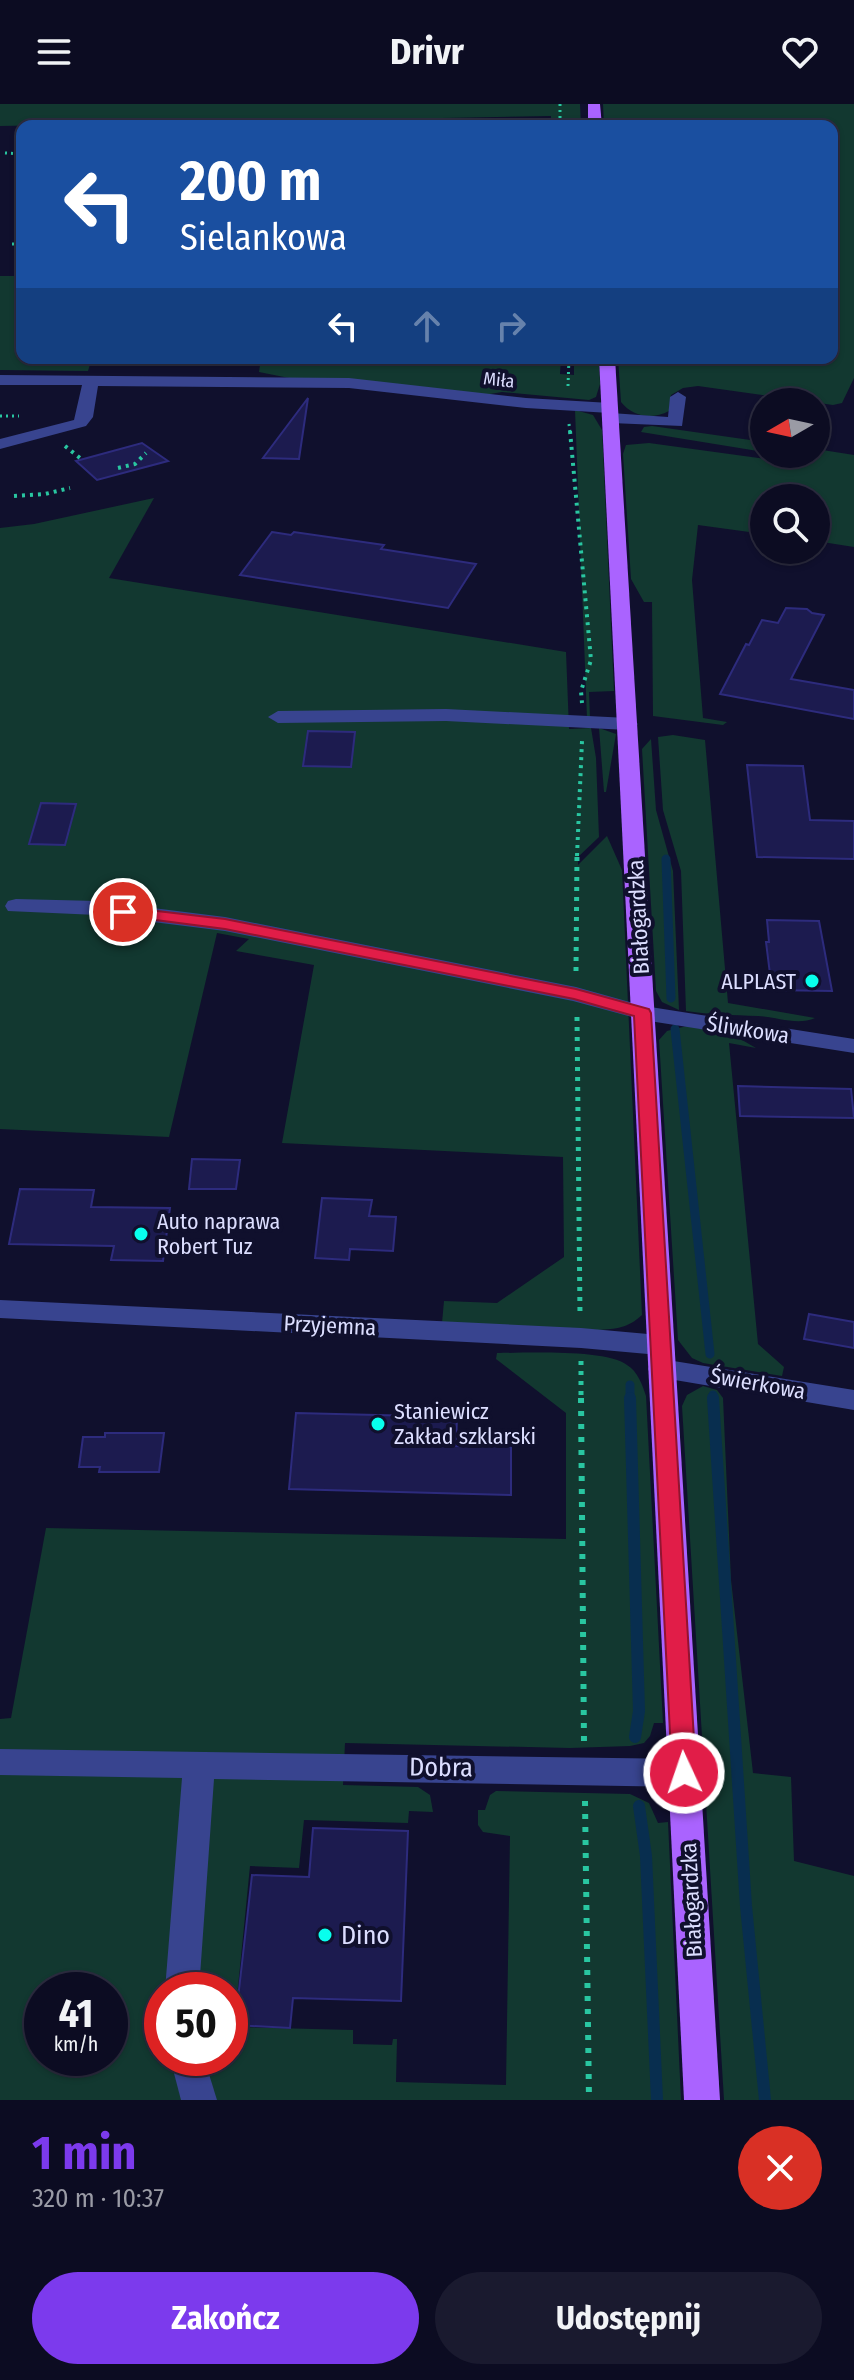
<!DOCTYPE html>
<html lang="pl">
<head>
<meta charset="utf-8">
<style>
  body { margin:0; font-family:"Fira Sans Condensed",sans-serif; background:#1a1a2f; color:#f1f3f6; height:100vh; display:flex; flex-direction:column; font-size:30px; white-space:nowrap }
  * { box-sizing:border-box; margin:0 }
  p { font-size:26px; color:#9a9ba5 }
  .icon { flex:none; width:44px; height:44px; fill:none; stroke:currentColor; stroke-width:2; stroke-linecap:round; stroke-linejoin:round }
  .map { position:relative; height:1996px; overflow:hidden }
  .drawer { display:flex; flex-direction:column; background:#0c0c22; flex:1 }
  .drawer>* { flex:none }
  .top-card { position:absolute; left:16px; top:16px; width:822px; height:244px; border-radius:16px; box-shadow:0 2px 6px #0004,0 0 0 2px #2c2c40; background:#1a4fa0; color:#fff; overflow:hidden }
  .needle { width:52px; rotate:261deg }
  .tools { position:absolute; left:750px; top:284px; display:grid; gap:16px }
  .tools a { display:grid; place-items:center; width:80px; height:80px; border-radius:50%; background:#0c0c22; box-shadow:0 2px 6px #0004,0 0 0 2px #2c2c40; font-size:40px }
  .speed { position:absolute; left:24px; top:1868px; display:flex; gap:16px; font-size:40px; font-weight:700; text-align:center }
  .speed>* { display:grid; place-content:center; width:104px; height:104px; border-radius:50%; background:#0c0c22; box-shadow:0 2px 6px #0004,0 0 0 2px #2c2c40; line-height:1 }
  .speed small { font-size:20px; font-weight:400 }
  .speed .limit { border:12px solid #d22; background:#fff; color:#111 }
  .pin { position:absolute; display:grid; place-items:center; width:68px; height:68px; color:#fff; margin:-34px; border:4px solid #fff; border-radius:50%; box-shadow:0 2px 8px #0007 }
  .me { position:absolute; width:88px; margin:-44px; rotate:357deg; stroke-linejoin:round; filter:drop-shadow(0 0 6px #0008) }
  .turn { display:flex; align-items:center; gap:28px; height:168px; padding:0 32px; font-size:36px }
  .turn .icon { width:104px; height:104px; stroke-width:2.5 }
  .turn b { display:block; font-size:56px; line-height:68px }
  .lanes { display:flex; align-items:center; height:76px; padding:0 32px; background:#0003; justify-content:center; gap:40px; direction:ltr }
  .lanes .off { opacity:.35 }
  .round { display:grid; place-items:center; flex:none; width:84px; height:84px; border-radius:42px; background:#1a1a2f }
  .overview { display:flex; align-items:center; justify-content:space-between; height:136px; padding:0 32px }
  h1 { font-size:48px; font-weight:700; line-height:60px; color:#7c3aed }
  .action { display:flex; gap:16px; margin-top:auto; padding:16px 32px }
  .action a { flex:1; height:92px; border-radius:48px; background:#7c3aed; color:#fff; font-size:32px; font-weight:700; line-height:92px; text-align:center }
  .action a+a { background:#1a1a2f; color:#f1f3f6 }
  header { display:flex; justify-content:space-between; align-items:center; height:104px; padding:0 32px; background:#0c0c22; font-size:36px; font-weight:700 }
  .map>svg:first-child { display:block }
  .green { fill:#123830; fill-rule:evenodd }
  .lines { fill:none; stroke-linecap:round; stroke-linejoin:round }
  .stream-far1 { stroke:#082e4f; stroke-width:9 }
  .stream { stroke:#082e4f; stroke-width:12 }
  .building { fill:#1c1b4f; stroke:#2d2b7d; stroke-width:2 }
  .path-far3 { stroke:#29c6a1; stroke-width:3; stroke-dasharray:2 4; stroke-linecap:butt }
  .path-far2 { stroke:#29c6a1; stroke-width:4; stroke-dasharray:3 5; stroke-linecap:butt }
  .path-far1 { stroke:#29c6a1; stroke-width:5; stroke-dasharray:4 6; stroke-linecap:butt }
  .path { stroke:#29c6a1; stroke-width:6; stroke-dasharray:5 8; stroke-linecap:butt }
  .minor { fill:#38448f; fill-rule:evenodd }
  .major { fill:#aa63ff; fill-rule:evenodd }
  .route { fill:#e11d48; stroke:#92132f; stroke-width:2 }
  .poi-dot { fill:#08ffed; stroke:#10102d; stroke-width:3 }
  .labels { text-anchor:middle; stroke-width:8; stroke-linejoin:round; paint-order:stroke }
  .far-street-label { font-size:18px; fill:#dcdeff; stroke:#10102d }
  .street-label { font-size:22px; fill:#dcdeff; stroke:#10102d }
  .poi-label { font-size:22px; fill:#dcdeff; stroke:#10102d; text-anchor:start }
  .near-street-label { font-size:26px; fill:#dcdeff; stroke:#10102d }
  .near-poi-label { font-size:26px; fill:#dcdeff; stroke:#10102d; text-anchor:start }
</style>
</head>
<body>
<header><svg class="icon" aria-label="menu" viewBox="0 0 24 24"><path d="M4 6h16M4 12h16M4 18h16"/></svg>Drivr<svg class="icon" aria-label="heart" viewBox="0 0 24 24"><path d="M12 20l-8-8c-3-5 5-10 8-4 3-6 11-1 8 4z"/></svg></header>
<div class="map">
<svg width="854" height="1996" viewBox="0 0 854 1996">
  <rect width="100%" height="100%" fill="#10102d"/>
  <g class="green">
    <path d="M 0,0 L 580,0 L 581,22 L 551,22 L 551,12 L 0,22 Z"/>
    <path d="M 603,0 L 854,0 L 854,274 L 842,299 L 833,301 L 698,282 L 683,284 L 671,291 L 669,307 C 652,316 633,313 621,298 L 618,254 L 832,254 L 832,22 L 604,22 Z"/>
    <path d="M 504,16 L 529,22 L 315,21 L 324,19 Z"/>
    <path d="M 0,172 L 22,172 L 22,254 L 92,254 L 88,267 L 0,266 Z"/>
    <path d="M 261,254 L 561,254 L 560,270 L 574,271 L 574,254 L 599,254 L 600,280 L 596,293 L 589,296 L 502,288 L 484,291 L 289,274 L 259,268 Z"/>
    <path d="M 575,306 L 593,311 L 602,326 L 614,587 L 589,588 L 590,614 L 587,614 Z"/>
    <path d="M 652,322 L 764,338 L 764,348 L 641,328 L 644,323 Z"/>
    <path d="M 649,339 L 788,358 L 792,352 L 778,350 L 816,350 L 816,345 L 854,351 L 854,443 L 816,437 L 816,394 L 764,394 L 764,430 L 698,421 L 692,476 L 703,614 L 727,618 L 723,621 L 653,612 L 652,498 L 644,498 L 631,475 L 623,350 L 626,341 Z"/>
    <path d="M 154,394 L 109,474 L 566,548 L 569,625 L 591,624 L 596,654 L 599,733 L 578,753 L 578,761 L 607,732 L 622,766 L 642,1211 C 628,1224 616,1225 598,1226 L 442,1219 L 444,1197 L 497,1199 L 564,1153 L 563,1053 L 282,1039 L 314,861 L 236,847 L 249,835 L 217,829 L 169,1033 L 0,1025 L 0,424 L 34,420 Z"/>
    <path d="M 599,624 L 616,630 L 606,688 L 604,688 Z"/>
    <path d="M 673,631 L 705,636 L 728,899 L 815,914 C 798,922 776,913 758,912 C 733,911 711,911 686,907 L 681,767 L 663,706 L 658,633 Z"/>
    <path d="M 651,635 L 656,706 L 673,767 L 679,906 L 662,898 L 656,887 L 642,645 Z"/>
    <path d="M 691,921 L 728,928 L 756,944 L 729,939 L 758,1240 L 784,1263 L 782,1272 L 703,1259 L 692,1254 L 678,1236 L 659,936 L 667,927 Z"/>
    <path d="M 497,1249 C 526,1249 606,1245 627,1261 C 638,1268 642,1280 646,1292 L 663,1619 L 654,1619 L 650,1632 L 644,1639 L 630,1642 L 570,1644 L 345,1639 L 343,1681 L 418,1683 L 430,1691 L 433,1708 L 409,1707 L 408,1719 L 304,1716 L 299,1764 L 250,1762 L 234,1923 L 353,1926 L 353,1940 L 392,1941 L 393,1935 L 397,1935 L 396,1978 L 506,1981 L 510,1732 L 483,1728 L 478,1721 L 478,1706 L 485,1706 L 490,1691 L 496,1687 L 630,1690 L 649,1699 L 658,1719 L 668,1718 L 681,1996 L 0,1996 L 0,1615 L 11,1614 L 46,1424 L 566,1435 L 566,1309 L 496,1255 ZM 42,1886 L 110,1886 L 110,1954 L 42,1954 ZM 162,1886 L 230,1886 L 230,1954 L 162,1954 Z"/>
    <path d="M 703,1282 L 717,1286 L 723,1294 L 731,1476 L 753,1669 L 791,1673 L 794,1757 L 854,1772 L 854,1996 L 724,1996 L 682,1302 L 687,1291 Z"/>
  </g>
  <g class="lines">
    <g class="stream-far1">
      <path d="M 666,755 L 671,894"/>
      <path d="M 675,925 L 710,1250"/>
      <path d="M 630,1281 L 630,1296"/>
      <path d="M 713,1291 L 713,1296"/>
    </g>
    <g class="stream">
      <path d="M 630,1294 L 639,1607 L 635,1633"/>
      <path d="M 713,1294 L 746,1802 L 765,1996"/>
      <path d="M 639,1702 L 646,1752 L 657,1996"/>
    </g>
  </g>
  <g class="building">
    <path d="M 308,294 L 299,355 L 263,354 Z"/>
    <path d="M 142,339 L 168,357 L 97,376 L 76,357 Z"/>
    <path d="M 272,428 L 291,431 L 294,428 L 384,441 L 381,445 L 476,460 L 448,504 L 240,471 Z"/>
    <path d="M 786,504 L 807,505 L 812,509 L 824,511 L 791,575 L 854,586 L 854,615 L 720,590 L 746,540 L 749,541 L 762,516 L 778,519 Z"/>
    <path d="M 308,627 L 355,628 L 351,663 L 303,662 Z"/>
    <path d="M 747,661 L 803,662 L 810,716 L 854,717 L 854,755 L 757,753 Z"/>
    <path d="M 41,699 L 76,700 L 65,741 L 29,740 Z"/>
    <path d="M 767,816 L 819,817 L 832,887 L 772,886 L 766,838 L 769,838 Z"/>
    <path d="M 738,982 L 851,985 L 854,1014 L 740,1012 Z"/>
    <path d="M 192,1055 L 240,1056 L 236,1085 L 189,1085 Z"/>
    <path d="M 20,1085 L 94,1086 L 91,1103 L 170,1104 L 163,1157 L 111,1156 L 114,1142 L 9,1140 Z"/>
    <path d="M 322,1094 L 372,1096 L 369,1112 L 396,1113 L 393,1147 L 350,1145 L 349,1156 L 315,1154 Z"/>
    <path d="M 809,1210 L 854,1218 L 854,1244 L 804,1235 Z"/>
    <path d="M 296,1309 L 457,1313 L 456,1342 L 511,1343 L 511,1391 L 289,1385 Z"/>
    <path d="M 105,1329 L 164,1329 L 159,1368 L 99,1368 L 100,1363 L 79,1363 L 83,1333 L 105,1333 Z"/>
    <path d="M 313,1724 L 408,1727 L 401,1897 L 293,1894 L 290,1924 L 235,1921 L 252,1771 L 309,1773 Z"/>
  </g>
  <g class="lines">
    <g class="path-far3">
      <path d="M 560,0 L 560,22"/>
      <path d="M 5,49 L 22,50"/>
      <path d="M 12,140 L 22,140"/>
      <path d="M 568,282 L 569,254"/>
      <path d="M 0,312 L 19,312"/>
      <path d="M 569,320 L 570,329"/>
    </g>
    <g class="path-far2">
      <path d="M 570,327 L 591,556 L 581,587 L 582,599"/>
      <path d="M 65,342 L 80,354"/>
      <path d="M 118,364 L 135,360 L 146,349"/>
      <path d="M 14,392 L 45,390 L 70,384"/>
      <path d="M 577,752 L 582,637"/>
    </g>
    <g class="path-far1">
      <path d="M 576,867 L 577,750"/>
      <path d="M 577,913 L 580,1211"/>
      <path d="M 581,1257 L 581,1296"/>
    </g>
    <g class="path">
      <path d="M 581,1294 L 584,1639"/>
      <path d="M 585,1697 L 589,1996"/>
    </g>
    <g class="minor">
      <path d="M 0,271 L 349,274 L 526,294 L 610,299 L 618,304 L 610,309 L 526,304 L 349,284 L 98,282 L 93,313 L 86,322 L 0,345 L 0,335 L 74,316 L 82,281 L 0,281 Z"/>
      <path d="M 678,288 L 686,293 L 682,322 L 611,319 L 603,314 L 611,309 L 668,313 L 670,293 Z"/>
      <path d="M 446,605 L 628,614 L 638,620 L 628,626 L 446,617 L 278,619 L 268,613 L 278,607 Z"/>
      <path d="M 16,795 L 97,797 L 225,813 L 576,883 L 644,902 L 854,935 L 854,949 L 643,916 L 573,897 L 225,827 L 97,811 L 8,807 L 5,802 L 8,797 Z"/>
      <path d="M 0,1196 L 581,1224 L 659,1231 L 668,1234 L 672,1241 L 668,1248 L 659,1251 L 581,1244 L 0,1214 Z"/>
      <path d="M 661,1255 L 854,1286 L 854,1306 L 651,1272 L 648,1265 L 651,1258 Z"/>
      <path d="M 0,1645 L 684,1655 L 695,1659 L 700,1669 L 695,1679 L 684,1683 L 214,1675 L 199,1886 L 165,1886 L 182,1674 L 0,1671 Z"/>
      <path d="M 170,1954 L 204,1954 L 217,1996 L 181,1996 Z"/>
    </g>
    <g class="major">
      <path d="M 588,0 L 600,0 L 602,22 L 588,22 Z"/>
      <path d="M 599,254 L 615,254 L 720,1996 L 684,1996 Z"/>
    </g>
  </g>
  <path class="route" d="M 123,803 L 225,815 L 576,885 L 649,905 L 651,909 L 696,1669 L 692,1676 L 684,1680 L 675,1676 L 672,1669 L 634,912 L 574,895 L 225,825 L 117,811 L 115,808 L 117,804 Z"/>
  <g class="poi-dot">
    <circle cx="812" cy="877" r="8"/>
    <circle cx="141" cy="1130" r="8"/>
    <circle cx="378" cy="1320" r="8"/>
    <circle cx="325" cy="1831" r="8"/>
  </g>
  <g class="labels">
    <g class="far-street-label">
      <text transform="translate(499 276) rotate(6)" y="6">Miła</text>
    </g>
    <g class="street-label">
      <text transform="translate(638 813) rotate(-93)" y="8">Białogardzka</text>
      <text transform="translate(748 925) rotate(9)" y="8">Śliwkowa</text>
      <text transform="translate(330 1221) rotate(3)" y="8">Przyjemna</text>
      <text transform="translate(758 1279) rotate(10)" y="8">Świerkowa</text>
      <text transform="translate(691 1796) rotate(-93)" y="8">Białogardzka</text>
    </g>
    <g class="poi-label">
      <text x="796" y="885" text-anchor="end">ALPLAST</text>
      <text x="157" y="1125">Auto naprawa<tspan x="157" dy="25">Robert Tuz</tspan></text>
      <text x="394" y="1315">Staniewicz<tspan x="394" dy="25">Zakład szklarski</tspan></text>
    </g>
    <g class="near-street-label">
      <text transform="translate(441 1663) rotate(1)" y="9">Dobra</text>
    </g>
    <g class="near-poi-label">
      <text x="341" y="1840">Dino</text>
    </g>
  </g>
</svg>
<div class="tools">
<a><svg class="needle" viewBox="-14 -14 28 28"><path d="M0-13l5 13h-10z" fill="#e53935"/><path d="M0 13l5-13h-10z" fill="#9a9ba5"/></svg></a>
<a><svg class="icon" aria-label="search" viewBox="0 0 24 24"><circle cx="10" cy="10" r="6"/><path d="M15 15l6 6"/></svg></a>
</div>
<div class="speed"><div>41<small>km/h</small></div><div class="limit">50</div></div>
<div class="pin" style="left:123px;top:808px;background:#d93025"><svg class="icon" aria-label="arrive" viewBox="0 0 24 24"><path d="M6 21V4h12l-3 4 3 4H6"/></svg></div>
<svg class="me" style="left:684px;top:1669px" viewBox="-20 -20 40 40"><circle r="17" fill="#e11d48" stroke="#fff" stroke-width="3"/><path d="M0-11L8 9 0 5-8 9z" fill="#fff"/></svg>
<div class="top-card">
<div class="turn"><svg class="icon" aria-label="left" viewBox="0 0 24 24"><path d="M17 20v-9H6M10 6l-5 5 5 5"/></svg><div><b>200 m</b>Sielankowa</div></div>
<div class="lanes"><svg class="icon" aria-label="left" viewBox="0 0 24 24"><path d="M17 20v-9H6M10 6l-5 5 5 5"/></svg><svg class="icon off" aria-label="ahead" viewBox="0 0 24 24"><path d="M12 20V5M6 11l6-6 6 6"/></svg><svg class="icon off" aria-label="right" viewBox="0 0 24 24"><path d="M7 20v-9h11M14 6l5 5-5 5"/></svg></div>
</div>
</div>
<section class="drawer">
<div class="overview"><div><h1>1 min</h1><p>320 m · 10:37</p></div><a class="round" style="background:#d93025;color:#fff"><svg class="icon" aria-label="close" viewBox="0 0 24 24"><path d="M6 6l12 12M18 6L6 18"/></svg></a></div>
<div class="action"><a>Zakończ</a><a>Udostępnij</a></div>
</section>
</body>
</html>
